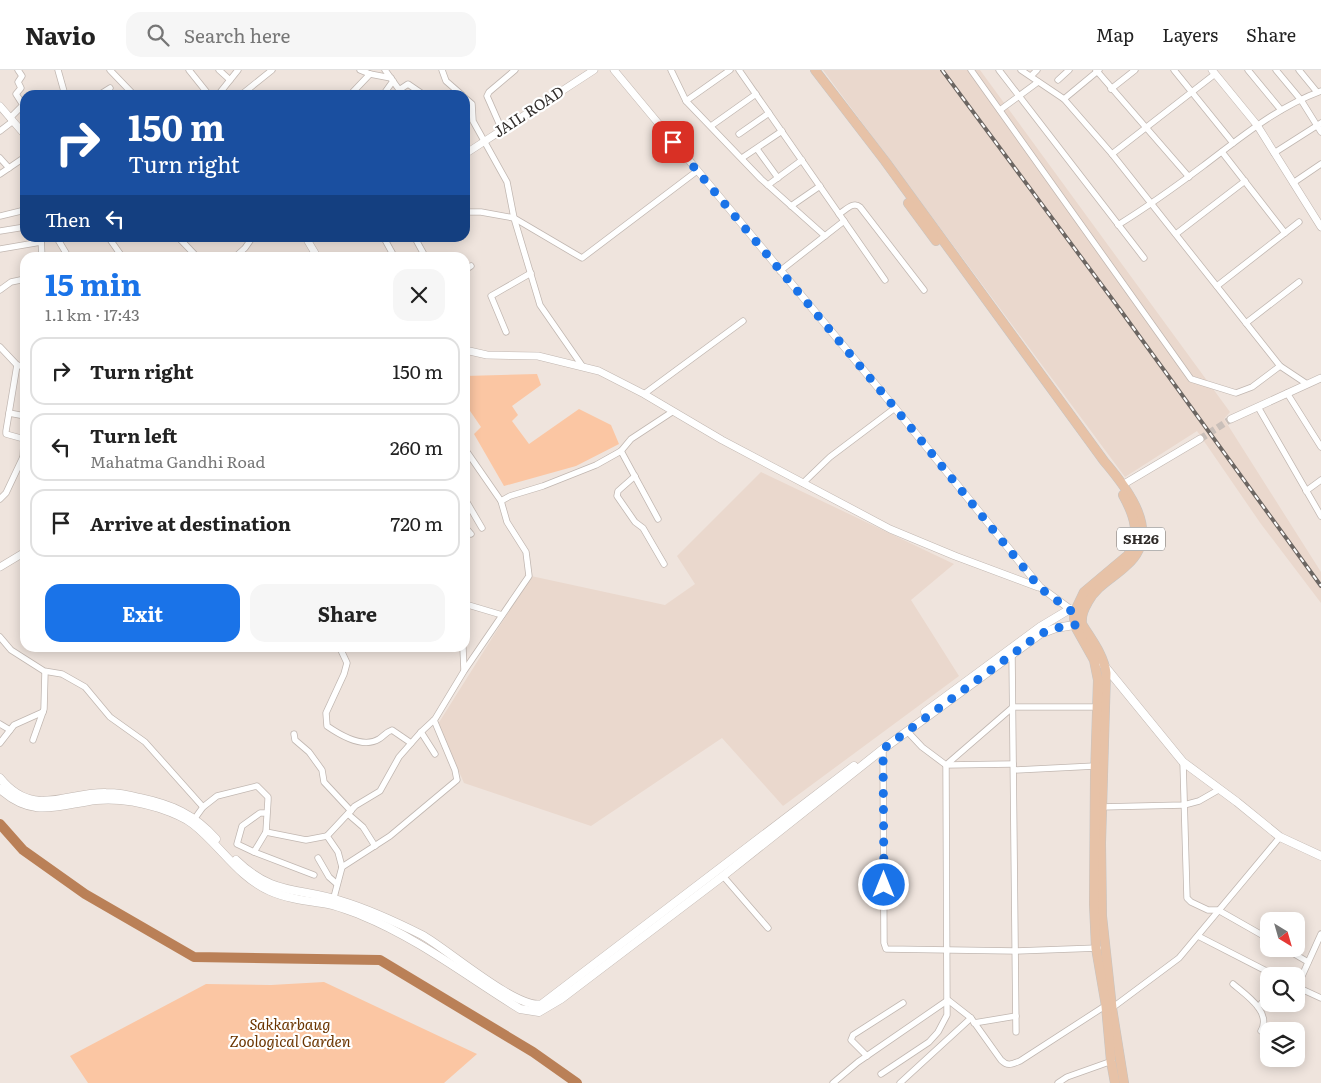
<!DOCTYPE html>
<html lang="en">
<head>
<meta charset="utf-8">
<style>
  body { margin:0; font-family:Literata,serif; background:#f6f6f6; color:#222; height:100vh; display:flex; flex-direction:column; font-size:19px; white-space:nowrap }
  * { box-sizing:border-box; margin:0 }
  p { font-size:16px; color:#767676 }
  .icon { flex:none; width:28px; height:28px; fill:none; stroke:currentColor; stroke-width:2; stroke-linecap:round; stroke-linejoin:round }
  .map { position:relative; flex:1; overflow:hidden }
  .details { position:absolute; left:20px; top:182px; width:450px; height:400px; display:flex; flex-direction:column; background:#fff; border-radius:15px; box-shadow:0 2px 12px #0003 }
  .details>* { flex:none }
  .banner { position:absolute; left:20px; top:20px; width:450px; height:152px; border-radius:15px; box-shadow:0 2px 12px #0003; background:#1a4fa0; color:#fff; overflow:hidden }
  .needle { width:32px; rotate:143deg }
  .controls { position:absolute; left:1260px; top:842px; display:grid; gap:10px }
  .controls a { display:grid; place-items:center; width:45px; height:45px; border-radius:10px; background:#fff; box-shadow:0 2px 12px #0003; font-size:25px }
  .pin { position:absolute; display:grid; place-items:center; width:42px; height:42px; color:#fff; margin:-21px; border-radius:10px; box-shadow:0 2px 8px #0006 }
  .me { position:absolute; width:55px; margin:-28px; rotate:0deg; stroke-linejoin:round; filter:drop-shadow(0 0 4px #0008) }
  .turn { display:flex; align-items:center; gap:18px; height:105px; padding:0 25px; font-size:22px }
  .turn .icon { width:65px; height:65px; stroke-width:2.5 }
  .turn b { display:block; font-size:35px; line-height:42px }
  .then { display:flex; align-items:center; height:48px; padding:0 25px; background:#0003; gap:10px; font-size:19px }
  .round { display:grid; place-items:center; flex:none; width:52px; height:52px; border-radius:15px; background:#f6f6f6 }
  .head { display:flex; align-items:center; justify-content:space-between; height:85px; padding:0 25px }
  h1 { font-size:30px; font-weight:700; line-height:38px; color:#1a73e8 }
  .action { display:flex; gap:10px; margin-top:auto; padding:10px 25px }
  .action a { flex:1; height:58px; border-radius:15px; background:#1a73e8; color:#fff; font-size:20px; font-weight:700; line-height:58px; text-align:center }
  .action a+a { background:#f6f6f6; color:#222 }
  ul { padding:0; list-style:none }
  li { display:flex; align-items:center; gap:15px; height:68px; margin:0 10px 8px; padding:0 15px; border:2px solid #e0e0e0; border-radius:15px }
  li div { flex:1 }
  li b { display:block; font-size:19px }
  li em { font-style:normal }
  header { display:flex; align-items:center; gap:30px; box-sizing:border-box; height:70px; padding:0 25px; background:#fff; border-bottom:1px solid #e0e0e0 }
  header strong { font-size:24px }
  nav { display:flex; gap:28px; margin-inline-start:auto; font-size:18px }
  .search { width:350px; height:45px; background:#f6f6f6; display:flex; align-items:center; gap:12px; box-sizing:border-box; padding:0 18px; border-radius:15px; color:#767676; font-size:19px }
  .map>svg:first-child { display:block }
  .built { fill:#ead8cd }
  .green { fill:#fbc6a3 }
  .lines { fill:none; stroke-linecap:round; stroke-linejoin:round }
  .river { stroke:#ba8057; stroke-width:10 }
  .tertiary-tunnel { stroke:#c9bfb9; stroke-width:7; stroke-dasharray:7 3.5; stroke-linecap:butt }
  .minor-casing { stroke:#c1b7b1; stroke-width:7 }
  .tertiary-casing { stroke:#c1b7b1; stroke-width:8 }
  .secondary-casing { stroke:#c1b7b1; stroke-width:9 }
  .primary-casing { stroke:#c5c4c3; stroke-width:10 }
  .minor { stroke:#fff; stroke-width:5.5 }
  .tertiary { stroke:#fff; stroke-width:7 }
  .secondary { stroke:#fff; stroke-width:8 }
  .primary { stroke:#e7c2a7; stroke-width:9 }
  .rail-casing { stroke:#6c6662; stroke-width:4 }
  .rail { stroke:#fff; stroke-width:2; stroke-dasharray:5.5; stroke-linecap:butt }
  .route { stroke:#1a73e8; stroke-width:9; stroke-dasharray:0 16.2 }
  .labels { text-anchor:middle; stroke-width:4.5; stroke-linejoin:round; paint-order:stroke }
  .shield { fill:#fff; stroke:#6d6b69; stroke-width:1 }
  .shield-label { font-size:14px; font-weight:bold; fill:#2f2b29 }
  .street-label { font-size:15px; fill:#2f2b29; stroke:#fff }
  .park-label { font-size:15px; font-style:italic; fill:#6b3500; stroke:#fff }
</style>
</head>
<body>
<header>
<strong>Navio</strong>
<div class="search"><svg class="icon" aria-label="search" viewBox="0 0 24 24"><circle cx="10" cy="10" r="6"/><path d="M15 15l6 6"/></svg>Search here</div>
<nav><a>Map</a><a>Layers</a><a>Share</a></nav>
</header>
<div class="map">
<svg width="1321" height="1013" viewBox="0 0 1321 1013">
  <rect width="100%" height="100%" fill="#efe4dd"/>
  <g class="built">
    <path d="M 823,0 L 980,0 L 1230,342 L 1224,349 L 1321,502 L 1321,533 L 1261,454 L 1197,361 L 1125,407 Z"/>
    <path d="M 761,402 L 954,494 L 911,530 L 959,606 L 783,736 L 722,668 L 591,756 L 464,713 L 438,654 L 531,506 L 665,535 L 695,514 L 677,486 Z"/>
  </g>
  <g class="green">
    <path d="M 537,304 L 541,315 L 512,336 L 518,345 L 512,351 L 529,374 L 579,339 L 611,355 L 619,374 L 576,396 L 504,416 L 474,364 L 481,357 L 468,338 L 465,340 L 465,306 Z"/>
    <path d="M 324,912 L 477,984 L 444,1013 L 88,1013 L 70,986 L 206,914 L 271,915 Z"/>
  </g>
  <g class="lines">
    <path class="river" d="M 0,754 L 23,780 L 85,824 L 194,887 L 380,890 L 533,982 L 577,1013"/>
    <path class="tertiary-tunnel" d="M 1200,369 L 1231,349"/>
    <defs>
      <g id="minor">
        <path d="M 58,0 L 65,25"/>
        <path d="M 110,0 L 134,25"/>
        <path d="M 189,0 L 209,25"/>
        <path d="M 219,0 L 230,10"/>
        <path d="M 360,0 L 370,4 L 391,8"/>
        <path d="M 385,0 L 403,25"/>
        <path d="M 442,0 L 446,11 L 462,25"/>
        <path d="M 671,0 L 686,31 L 761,109 L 825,166"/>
        <path d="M 739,0 L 885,210"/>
        <path d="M 971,0 L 1191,309 L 1236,323 L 1252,317 L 1280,296 L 1307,314"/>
        <path d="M 999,0 L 1144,188"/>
        <path d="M 1021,0 L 1064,29 L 1112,84 L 1280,296"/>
        <path d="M 1096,0 L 1189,107"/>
        <path d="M 1174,0 L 1233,73"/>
        <path d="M 1248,0 L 1281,40"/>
        <path d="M 1276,0 L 1301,30 L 1321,62"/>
        <path d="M 1299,0 L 1317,22"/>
        <path d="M 1031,6 L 1037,0"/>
        <path d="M 1058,10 L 1069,0"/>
        <path d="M 1111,19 L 1135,0"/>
        <path d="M 399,20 L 408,14 L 424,25"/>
        <path d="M 99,25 L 110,18"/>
        <path d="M 218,25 L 238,0"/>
        <path d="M 241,25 L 272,0"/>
        <path d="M 350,25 L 370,4"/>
        <path d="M 383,25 L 393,11"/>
        <path d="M 465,28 L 472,34 L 473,51 L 507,112 L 514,148 L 540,235 L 583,297"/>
        <path d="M 1064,29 L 1099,0"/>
        <path d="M 686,31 L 730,0"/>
        <path d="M 1000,40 L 1038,12"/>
        <path d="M 10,48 L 23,35 L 16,24 L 21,18 L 18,12 L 22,6 L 18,0"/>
        <path d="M 711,56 L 756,24"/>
        <path d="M 502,60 L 487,26 L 489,22 L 515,0"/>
        <path d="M 0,61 L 13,51"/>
        <path d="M 739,64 L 769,43"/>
        <path d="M 465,74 L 469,81"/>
        <path d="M 757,79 L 778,108"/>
        <path d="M 1222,82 L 1285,163"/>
        <path d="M 1274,83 L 1321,53"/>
        <path d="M 1112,84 L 1215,4"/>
        <path d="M 0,88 L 9,98"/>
        <path d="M 742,88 L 782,61"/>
        <path d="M 0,104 L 25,87"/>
        <path d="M 1293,113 L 1321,94"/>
        <path d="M 768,115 L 802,90"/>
        <path d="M 791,136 L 820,116"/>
        <path d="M 465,142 L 481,142 L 514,148 L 582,188 L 697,101"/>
        <path d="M 839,144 C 846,140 853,131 860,137 L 924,220"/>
        <path d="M 0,146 L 25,140"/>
        <path d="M 1118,155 C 1147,137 1175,117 1203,96 C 1240,68 1277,37 1321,21"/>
        <path d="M 0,161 L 25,157"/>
        <path d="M 1176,164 L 1245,111"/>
        <path d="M 41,168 L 42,188"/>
        <path d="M 57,168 L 69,188"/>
        <path d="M 109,168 L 123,188"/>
        <path d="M 179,168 L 198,188"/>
        <path d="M 384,168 L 395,188"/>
        <path d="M 415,168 L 426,188"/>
        <path d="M 0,179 L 41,172"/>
        <path d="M 234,188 L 245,178 L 252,168"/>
        <path d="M 465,200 L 471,196"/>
        <path d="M 780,201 L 844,151"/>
        <path d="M 1217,216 L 1299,152"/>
        <path d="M 0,220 L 11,212 L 25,209"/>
        <path d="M 1246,253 L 1299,212"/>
        <path d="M 506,262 L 491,226 L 531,203"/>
        <path d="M 0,277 L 17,295 L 25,297"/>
        <path d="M 17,295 L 6,361 L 6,364 L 24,369"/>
        <path d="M 1287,323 L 1321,377"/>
        <path d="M 644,324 L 743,251"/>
        <path d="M 1258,337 L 1321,446"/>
        <path d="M 9,343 L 25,346"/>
        <path d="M 25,354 L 23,387 L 25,393"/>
        <path d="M 621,381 L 658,449"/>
        <path d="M 635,406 L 618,421 L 617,426 L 635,452 L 643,458 L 664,494"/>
        <path d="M 803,413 L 830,387 L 895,338"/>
        <path d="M 1306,421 L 1321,410"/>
        <path d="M 0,429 L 6,423 L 23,387"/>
        <path d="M 465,429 L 482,458"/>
        <path d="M 501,431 L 510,426 L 543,416 L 596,395 L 621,381 L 631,369 L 672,342"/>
        <path d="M 465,457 L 471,464"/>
        <path d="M 465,534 L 502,545"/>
        <path d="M 0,567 L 11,580 L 44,601 L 62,604 L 85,617 L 110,647 L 145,672 L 203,737"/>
        <path d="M 340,578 L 347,593 L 344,604 L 326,643 L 327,656 C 340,665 363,679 379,669 C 384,666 386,662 392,660 L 411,673"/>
        <path d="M 463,578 L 464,600"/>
        <path d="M 1012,584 L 1016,962"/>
        <path d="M 0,654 L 10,660"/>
        <path d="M 907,661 L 922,677 L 946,695 L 1013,637 L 1097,637"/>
        <path d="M 421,662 L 435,684"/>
        <path d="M 294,664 L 295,670 L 309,682 L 322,700 L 324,712 L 351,741"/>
        <path d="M 33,670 L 44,639 L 45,602"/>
        <path d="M 0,673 L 14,655 L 43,642"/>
        <path d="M 883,679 L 884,873 L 886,879 L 1016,881 L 1098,878"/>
        <path d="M 1183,692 L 1187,828 L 1191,832 L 1208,840 L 1218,840 L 1269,869"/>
        <path d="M 1014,700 L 1095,696"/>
        <path d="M 1100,737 L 1184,735 L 1199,731 L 1220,719"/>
        <path d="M 266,743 L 260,743 L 242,756 L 237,774 L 254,782 L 314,805"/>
        <path d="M 348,744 L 363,757 L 375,776"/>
        <path d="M 193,751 L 203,737 L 217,726 L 257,716 L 268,727 L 268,730 L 266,762"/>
        <path d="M 254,782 L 266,762 L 306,770 L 327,766"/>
        <path d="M 318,788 L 329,807 L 337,814"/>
        <path d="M 342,797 L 338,782 L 327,766 L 355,736 L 380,721 L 399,687 L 421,662 L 435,649 L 464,601 L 529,506 L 526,482 L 507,452 L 501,431 L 465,379"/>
        <path d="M 723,806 L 768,858"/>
        <path d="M 333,831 L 342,797 L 390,766 L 457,710 L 455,700 L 434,650"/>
        <path d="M 1321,864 L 1297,917 L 1321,928"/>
        <path d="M 1198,866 L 1276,906"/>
        <path d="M 1286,879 L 1308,892"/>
        <path d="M 1233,914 C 1246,925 1272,942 1261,961"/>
        <path d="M 1258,937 L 1269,925"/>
        <path d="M 1112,938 L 1179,888 L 1280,767"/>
        <path d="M 974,953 L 1016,946"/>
        <path d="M 867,986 L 851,970 L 853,965 L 903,933"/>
        <path d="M 881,1004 L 929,972 L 938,962 L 947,945 L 946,695 L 1013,694"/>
        <path d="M 833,1013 L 858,992 L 948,930 L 971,948 L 1001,990 C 1008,997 1012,994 1020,991 L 1108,934"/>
        <path d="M 900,1013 L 971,948"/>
        <path d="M 1058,1013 L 1067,1007 L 1112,991"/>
      </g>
      <g id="tertiary">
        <path d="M 614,0 L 895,338 L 1040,517 L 1074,542"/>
        <path d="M 1212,0 L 1257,55 L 1321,157"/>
        <path d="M 0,36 L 25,65"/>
        <path d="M 465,84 L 594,0"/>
        <path d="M 306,168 L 318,188"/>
        <path d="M 465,280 L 487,285 L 538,286 L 599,301 L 644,324 L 722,370 L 890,459 L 955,486 L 1038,517"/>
        <path d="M 1231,349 L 1321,308"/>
        <path d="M 1124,414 L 1200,369"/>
        <path d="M 0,497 L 25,482"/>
      </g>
      <g id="secondary">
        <path d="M 1103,594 L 1183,692 L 1237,732 L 1280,767 L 1321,786"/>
        <path d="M 925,642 L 1040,557 L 1070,539"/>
        <path d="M 0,708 C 33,749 65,722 106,723 C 118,723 129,725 140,728 C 172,735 194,744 216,769"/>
        <path d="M 0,719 C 33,749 58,735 96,730 C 116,728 140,732 159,738 C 171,742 184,747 193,754 C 220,775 238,807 270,821 C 288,829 309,831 328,834 C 339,836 350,841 361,845 C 418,868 468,907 520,939 L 539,942 L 561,929 L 723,806 L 883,679 L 1040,564 L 1056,558 L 1080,554"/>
        <path d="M 236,790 C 273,826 297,817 341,831 C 368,839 396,852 422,865 C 446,878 518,941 542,934 L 854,696"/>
      </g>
      <g id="primary">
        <path d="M 815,0 L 885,91 L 1104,391 C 1127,418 1163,463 1127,495 C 1114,508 1097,515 1088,532 C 1084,539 1081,545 1082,554 C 1091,569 1104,585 1106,603 L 1101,773 L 1102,846 L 1112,938 L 1124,1013"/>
        <path d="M 908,133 L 936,171"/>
        <path d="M 1115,1013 L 1111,991 L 1106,936 L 1096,878 L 1094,834 L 1095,706 L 1098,610 L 1094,590 L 1076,558 L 1074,549 L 1074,543 L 1084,522 L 1128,485 C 1141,464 1134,445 1123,425"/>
      </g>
    </defs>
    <use href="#minor" class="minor-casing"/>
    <use href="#tertiary" class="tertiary-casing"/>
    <use href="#secondary" class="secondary-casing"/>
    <use href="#primary" class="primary-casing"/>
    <use href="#minor" class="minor"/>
    <use href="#tertiary" class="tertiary"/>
    <use href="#secondary" class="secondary"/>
    <use href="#primary" class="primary"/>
    <defs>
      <path id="rail" d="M 942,0 L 1121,241 L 1321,516"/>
    </defs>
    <use href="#rail" class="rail-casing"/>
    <use href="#rail" class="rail"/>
  </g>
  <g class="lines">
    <path class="route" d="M 673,72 L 895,338 L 1040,518 L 1074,543 L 1075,555 L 1056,558 L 1040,564 L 883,679 L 884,815"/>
  </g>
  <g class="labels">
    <rect class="shield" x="1117" y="457.5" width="48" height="23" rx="4"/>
    <g class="shield-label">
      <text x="1141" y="474">SH26</text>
    </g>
    <g class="street-label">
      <text transform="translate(529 42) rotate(-33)" y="5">JAIL ROAD</text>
    </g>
    <g class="park-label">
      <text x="290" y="960">Sakkarbaug<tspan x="290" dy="17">Zoological Garden</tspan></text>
    </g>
  </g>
</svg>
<div class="controls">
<a><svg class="needle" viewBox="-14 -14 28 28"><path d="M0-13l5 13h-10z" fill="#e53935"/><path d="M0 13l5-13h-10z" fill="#767676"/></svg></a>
<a><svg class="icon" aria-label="search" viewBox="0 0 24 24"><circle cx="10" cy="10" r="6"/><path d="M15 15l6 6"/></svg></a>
<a><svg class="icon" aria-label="layers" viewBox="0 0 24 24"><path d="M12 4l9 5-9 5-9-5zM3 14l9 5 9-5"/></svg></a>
</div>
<div class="pin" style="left:673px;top:72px;background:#d93025"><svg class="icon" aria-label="arrive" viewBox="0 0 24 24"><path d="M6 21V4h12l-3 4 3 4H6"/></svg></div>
<svg class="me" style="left:884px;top:815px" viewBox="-20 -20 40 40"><circle r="17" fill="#1a73e8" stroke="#fff" stroke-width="3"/><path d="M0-11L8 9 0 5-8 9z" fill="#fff"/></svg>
<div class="banner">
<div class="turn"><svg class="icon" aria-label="right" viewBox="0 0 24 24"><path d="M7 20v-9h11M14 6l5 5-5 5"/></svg><div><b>150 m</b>Turn right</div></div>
<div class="then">Then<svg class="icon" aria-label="left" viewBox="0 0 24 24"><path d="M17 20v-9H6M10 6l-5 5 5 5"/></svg></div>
</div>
<section class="details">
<div class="head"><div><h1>15 min</h1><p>1.1 km · 17:43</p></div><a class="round"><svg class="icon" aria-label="close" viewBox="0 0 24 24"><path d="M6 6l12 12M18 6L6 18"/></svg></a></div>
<ul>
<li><svg class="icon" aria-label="right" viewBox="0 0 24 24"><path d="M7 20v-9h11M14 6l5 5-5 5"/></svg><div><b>Turn right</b></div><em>150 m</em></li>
<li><svg class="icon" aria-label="left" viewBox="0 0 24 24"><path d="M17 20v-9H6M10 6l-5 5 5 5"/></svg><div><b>Turn left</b><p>Mahatma Gandhi Road</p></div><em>260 m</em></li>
<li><svg class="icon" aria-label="arrive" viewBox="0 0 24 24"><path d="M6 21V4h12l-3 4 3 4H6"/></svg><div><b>Arrive at destination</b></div><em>720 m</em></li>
</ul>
<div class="action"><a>Exit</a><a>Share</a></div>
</section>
</div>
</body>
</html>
